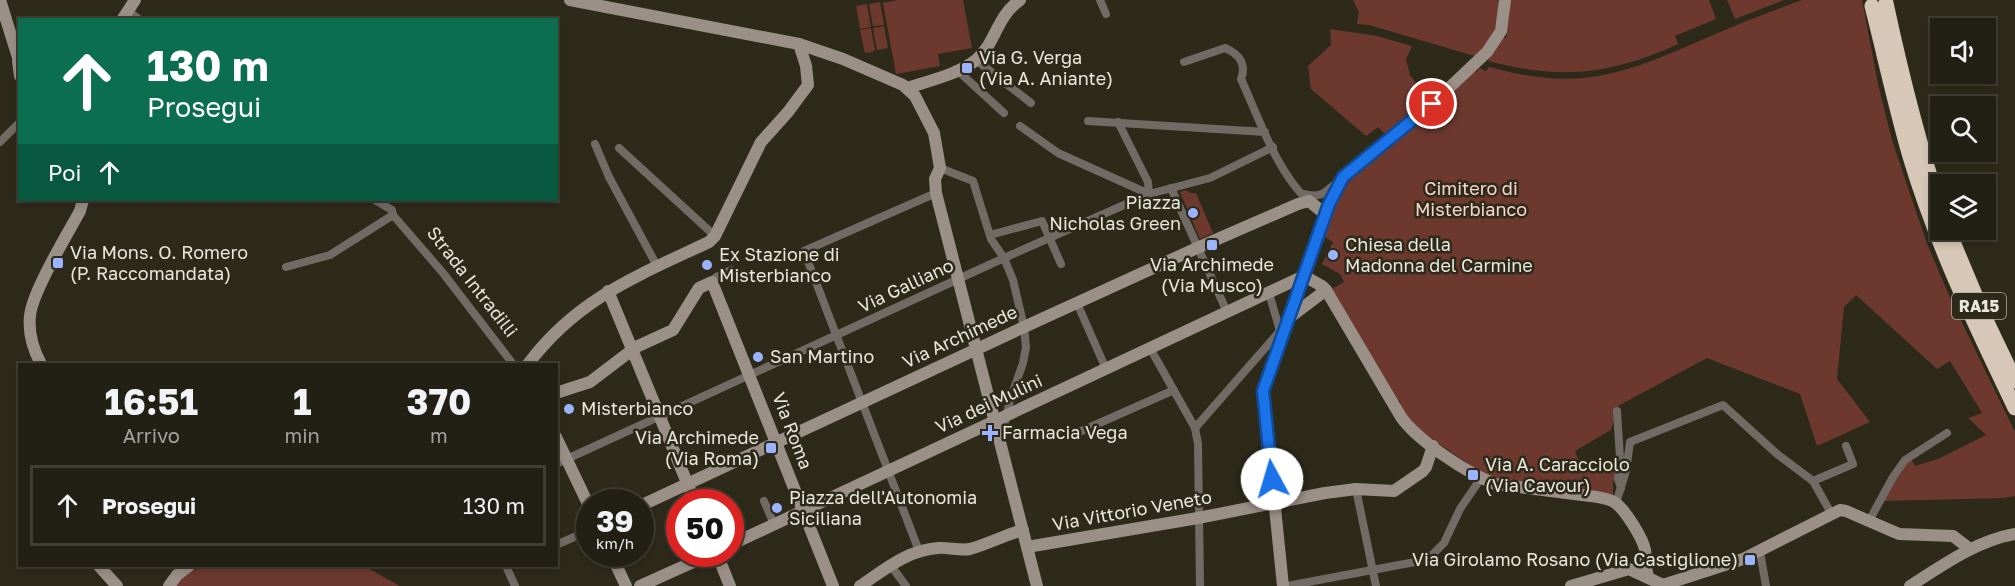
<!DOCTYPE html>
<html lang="it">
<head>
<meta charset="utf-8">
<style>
  body { margin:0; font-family:"Golos Text",sans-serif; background:#2e2d22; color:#f1f3f6; height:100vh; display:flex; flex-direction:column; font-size:22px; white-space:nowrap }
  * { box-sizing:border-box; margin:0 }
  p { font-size:20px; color:#a2a3a0 }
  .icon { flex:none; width:33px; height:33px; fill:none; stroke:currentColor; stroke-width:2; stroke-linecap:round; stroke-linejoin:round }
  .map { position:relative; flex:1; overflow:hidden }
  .side { position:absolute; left:18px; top:363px; width:540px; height:204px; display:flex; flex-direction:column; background:#222014; border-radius:0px; box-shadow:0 3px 9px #0003,0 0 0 2px #3f3e34 }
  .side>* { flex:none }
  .guide { position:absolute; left:18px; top:18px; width:540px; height:183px; border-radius:0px; box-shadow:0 3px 9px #0003,0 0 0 2px #3f3e34; background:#0b6e4f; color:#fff; overflow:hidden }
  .controls { position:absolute; left:1930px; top:18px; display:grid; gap:12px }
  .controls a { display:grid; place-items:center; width:66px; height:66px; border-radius:0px; background:#222014; box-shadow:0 3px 9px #0003,0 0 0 2px #3f3e34; font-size:30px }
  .speed { position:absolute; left:576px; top:489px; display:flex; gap:12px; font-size:30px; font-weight:700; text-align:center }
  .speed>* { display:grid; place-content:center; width:78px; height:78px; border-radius:50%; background:#222014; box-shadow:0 3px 9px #0003,0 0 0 2px #3f3e34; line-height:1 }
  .speed small { font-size:15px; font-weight:400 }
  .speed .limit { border:9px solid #d22; background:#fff; color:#111 }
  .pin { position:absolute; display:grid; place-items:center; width:51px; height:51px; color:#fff; margin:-26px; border:3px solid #fff; border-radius:50%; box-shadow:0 2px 6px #0007 }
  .me { position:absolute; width:66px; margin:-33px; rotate:354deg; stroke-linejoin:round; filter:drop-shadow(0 0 4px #0008) }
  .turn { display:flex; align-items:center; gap:21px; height:126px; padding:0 30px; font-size:27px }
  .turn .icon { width:78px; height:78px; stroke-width:2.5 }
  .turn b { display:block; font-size:42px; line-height:51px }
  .then { display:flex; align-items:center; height:57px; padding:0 30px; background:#0003; gap:12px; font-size:22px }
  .eta { display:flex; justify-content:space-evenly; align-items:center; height:102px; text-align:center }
  .eta b { font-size:36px; font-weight:700; line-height:42px }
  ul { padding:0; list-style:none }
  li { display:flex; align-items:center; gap:18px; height:81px; margin:0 12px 9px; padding:0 18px; border:3px solid #3f3e34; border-radius:0px }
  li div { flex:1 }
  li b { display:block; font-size:22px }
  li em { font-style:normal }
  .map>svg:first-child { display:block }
  .green { fill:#6d392f }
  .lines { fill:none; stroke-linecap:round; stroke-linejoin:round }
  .street { stroke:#726b65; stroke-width:8 }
  .secondary { stroke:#9b9087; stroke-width:12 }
  .highway { stroke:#d7c7b7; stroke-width:15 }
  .route-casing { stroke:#114b97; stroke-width:15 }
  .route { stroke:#1a73e8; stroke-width:10 }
  .poi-dot { fill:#9cb4fd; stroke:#2d2a1a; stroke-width:2 }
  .labels { text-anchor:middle; stroke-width:5; stroke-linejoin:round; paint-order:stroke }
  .shield { fill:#2d2a1a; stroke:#b0aea2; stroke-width:1.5 }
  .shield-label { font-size:16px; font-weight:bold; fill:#e8e7dc }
  .poi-label { font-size:18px; fill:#e8e7dc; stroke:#2d2a1a; text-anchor:start }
  .park-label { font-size:18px; fill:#f9d5cd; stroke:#2d2a1a }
  .street-label { font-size:18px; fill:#e8e7dc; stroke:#2d2a1a }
</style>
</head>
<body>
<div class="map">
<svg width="2015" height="586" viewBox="0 0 2015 586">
  <rect width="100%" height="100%" fill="#2d2a1a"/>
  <g class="green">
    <path d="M 898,0 L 963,0 L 972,48 L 938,54 L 940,66 L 896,74 L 883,3 Z"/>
    <path d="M 1353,0 L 1497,0 L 1500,3 L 1497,26 L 1478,57 L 1369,25 L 1357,24 L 1359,12 Z"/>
    <path d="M 1510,0 L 1709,0 L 1716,19 L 1675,36 L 1678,44 C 1610,75 1561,80 1488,61 L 1491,53 L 1503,38 L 1506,38 L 1507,34 L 1505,30 Z"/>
    <path d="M 1727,0 L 1784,0 L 1735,19 Z"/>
    <path d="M 1802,0 L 1862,0 L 1878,84 L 1892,140 L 1910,194 L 1928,246 L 1951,300 L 2015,432 L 2015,496 L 2004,498 L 1883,501 L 1896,477 L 1911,459 L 1915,466 L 1938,459 L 1986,435 L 1968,418 L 1982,413 L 1950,361 L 1937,369 L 1856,295 L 1844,307 L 1837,379 L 1870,422 L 1817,446 L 1800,394 L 1707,358 L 1618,406 L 1611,430 L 1575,451 L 1583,471 L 1618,457 L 1613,484 L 1613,497 L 1569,489 L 1552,481 L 1507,481 L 1494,479 L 1476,469 L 1416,428 L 1399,406 L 1401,402 L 1394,398 L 1330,290 L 1344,282 L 1340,274 L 1322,264 L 1333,242 L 1322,235 L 1344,183 L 1443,101 L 1447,103 L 1452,98 L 1451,94 L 1475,70 L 1477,72 L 1479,68 L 1486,71 L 1489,67 C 1520,75 1551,81 1583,78 C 1634,73 1679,49 1725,30 C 1750,19 1776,10 1802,0 Z"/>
    <path d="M 880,2 L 884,25 L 873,26 L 869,4 Z"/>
    <path d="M 867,4 L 871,27 L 860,29 L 856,6 Z"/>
    <path d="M 884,26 L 888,48 L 877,50 L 873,28 Z"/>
    <path d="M 871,28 L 875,51 L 865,53 L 860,30 Z"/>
    <path d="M 1330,29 L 1377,36 L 1412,46 L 1406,59 L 1410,75 L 1429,100 L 1386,135 L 1378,127 L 1366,136 L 1311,89 L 1308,66 L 1331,45 Z"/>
    <path d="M 1186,190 L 1190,193 L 1196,193 L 1213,233 L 1200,239 L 1180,192 Z"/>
    <path d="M 201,566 L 364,566 L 400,586 L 176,586 L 182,578 Z"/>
  </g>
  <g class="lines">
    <g class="street">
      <path d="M 1100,0 L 1106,14"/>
      <path d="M 128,11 L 140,20"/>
      <path d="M 976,60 L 1031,103"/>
      <path d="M 1184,62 L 1225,48 C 1239,54 1247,64 1241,79 C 1258,116 1278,175 1309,201"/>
      <path d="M 957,70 L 1004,113"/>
      <path d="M 1088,121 L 1265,132"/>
      <path d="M 1020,126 L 1058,153 L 1149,194 L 1148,182 L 1118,122"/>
      <path d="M 0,142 L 20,122"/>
      <path d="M 595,144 L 609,177 L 657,266"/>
      <path d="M 619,148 L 715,236"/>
      <path d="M 940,168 L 973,181 L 991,239 L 1004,258 L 1013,280 L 1024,327 L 1026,347 L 1023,363 L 1010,400 L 1001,441"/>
      <path d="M 1171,188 L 1227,312"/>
      <path d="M 1303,194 C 1320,198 1324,194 1336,183"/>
      <path d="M 375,200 L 392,210 L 393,215 L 443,273 L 513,364"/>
      <path d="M 990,235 L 1042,221 L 1061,264"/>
      <path d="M 286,267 L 330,255 L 393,215"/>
      <path d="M 712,282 L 716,277 L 731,270"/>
      <path d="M 1269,293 L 1280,331 L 1285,329"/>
      <path d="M 1077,303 L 1106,369"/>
      <path d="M 1150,348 L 1195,428 L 1198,444 L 1200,586"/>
      <path d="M 1617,411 L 1620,458 L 1618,479 L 1621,488"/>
      <path d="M 1195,428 L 1280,331"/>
      <path d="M 1077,433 L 1174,390"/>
      <path d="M 556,464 L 1004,258 L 1149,194 L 1210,178 L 1273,147"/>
      <path d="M 1813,481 L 1853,464 L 1846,446"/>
      <path d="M 1356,489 L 1376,586"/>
      <path d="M 764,501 L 774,524"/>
      <path d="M 1616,503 L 1626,471 L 1630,442 L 1723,405 L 1777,454 L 1813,481 L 1831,513"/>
      <path d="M 1869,521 L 1893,477 L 1905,460 L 1947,433"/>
      <path d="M 556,545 L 590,530"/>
      <path d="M 919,551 L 804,251 L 936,193"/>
      <path d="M 1760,552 L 1766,586"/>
      <path d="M 506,566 L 515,586"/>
      <path d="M 891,566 L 906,586"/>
      <path d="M 1287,586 L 1415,562 L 1432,555 L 1444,543 L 1460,509 L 1481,478"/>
    </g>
    <g class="secondary">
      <path d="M 0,0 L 20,64"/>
      <path d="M 570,0 L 799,44 L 843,59 L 903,85 L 915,96 L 934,133 L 940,168 L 935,179 L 936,193 L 1037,586"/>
      <path d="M 122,20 L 135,0"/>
      <path d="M 18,61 L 20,76"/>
      <path d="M 907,88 C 928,81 959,74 976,60 C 996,43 996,17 1020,0"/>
      <path d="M 1304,276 L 1322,286 L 1326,290 L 1401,417 C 1418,441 1467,473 1495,484 L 1590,496 C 1598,497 1607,498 1614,502 C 1624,508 1643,538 1645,550 C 1647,560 1644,569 1649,578"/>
      <path d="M 608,291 L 695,502"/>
      <path d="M 1289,318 L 1326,290"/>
      <path d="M 41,364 C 33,349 28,334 30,316 C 32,292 67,235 80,211 L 83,200"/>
      <path d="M 528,364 C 578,298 637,276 709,242 L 715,236 L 761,142 L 788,112 L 808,85 L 806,66 L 799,44"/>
      <path d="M 556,393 L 590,382 L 636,347 L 673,330 L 699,288 L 712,282 L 833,586"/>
      <path d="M 556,437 L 590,508"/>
      <path d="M 640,506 L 1024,327 L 1197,248 L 1298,204 L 1309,201 L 1325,214"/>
      <path d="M 730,545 L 1304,276"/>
      <path d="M 1027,547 L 1198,518 L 1325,493 L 1356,489 L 1394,491 L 1423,471 L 1426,467 L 1433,446"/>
      <path d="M 611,554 L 626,586"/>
      <path d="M 717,554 L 730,586"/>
      <path d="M 99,566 L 117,586"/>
      <path d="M 169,586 L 177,575 L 189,566"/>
      <path d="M 640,586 L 711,554"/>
      <path d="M 860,586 C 884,570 907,550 938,548 C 948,547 960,551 970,549 C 988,544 1005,535 1023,530"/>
      <path d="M 1283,586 L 1263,391 L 1325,214 L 1334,192 L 1343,177 L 1432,104 L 1487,52 L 1501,31 L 1505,0"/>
      <path d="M 1571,586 L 1629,569 L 1663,585 L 1743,559 L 1840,510 L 1846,511 L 1899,534 L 1953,536 L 1970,549"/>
      <path d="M 1910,586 C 1943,565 1976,541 2015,534"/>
    </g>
    <g class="highway">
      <path d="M 1886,3 C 1901,73 1918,142 1941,210"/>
      <path d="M 1872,6 C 1885,57 1896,109 1911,160 C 1937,246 1976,327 2015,408"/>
      <path d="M 1948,230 L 1984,316 L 2015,381"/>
    </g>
  </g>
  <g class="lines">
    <defs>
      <path id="route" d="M 1272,479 L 1263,391 L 1329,204 L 1343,177 L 1432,104"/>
    </defs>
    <use href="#route" class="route-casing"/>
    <use href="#route" class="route"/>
  </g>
  <g class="poi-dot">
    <rect x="961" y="62" width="12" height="12" rx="3"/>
    <circle cx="1193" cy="213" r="6"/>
    <rect x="1206" y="239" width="12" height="12" rx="3"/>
    <circle cx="1333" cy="255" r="6"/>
    <rect x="52" y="257" width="12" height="12" rx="3"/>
    <circle cx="707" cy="265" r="6"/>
    <circle cx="758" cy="357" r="6"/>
    <circle cx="569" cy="409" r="6"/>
    <path d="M987 424h6v6h6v6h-6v6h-6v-6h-6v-6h6z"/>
    <rect x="765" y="442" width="12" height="12" rx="3"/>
    <rect x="1467" y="469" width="12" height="12" rx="3"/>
    <circle cx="777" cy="508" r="6"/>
    <rect x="1744" y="554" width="12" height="12" rx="3"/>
  </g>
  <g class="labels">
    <rect class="shield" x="1952" y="293" width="54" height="26" rx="4.5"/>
    <g class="shield-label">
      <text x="1979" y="312">RA15</text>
    </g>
    <g class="poi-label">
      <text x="979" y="64">Via G. Verga<tspan x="979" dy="21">(Via A. Aniante)</tspan></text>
      <text x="1181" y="209" text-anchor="end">Piazza<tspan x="1181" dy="21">Nicholas Green</tspan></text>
      <text x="1345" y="251">Chiesa della<tspan x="1345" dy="21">Madonna del Carmine</tspan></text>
      <text x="70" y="259">Via Mons. O. Romero<tspan x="70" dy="21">(P. Raccomandata)</tspan></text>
      <text x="719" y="261">Ex Stazione di<tspan x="719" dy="21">Misterbianco</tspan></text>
      <text x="1212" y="271" text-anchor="middle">Via Archimede<tspan x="1212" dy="21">(Via Musco)</tspan></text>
      <text x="770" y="363">San Martino</text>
      <text x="581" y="415">Misterbianco</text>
      <text x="1002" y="439">Farmacia Vega</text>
      <text x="759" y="444" text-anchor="end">Via Archimede<tspan x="759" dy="21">(Via Roma)</tspan></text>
      <text x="1485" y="471">Via A. Caracciolo<tspan x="1485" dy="21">(Via Cavour)</tspan></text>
      <text x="789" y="504">Piazza dell'Autonomia<tspan x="789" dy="21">Siciliana</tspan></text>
      <text x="1738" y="566" text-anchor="end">Via Girolamo Rosano (Via Castiglione)</text>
    </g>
    <g class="park-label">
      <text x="1471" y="195">Cimitero di<tspan x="1471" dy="21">Misterbianco</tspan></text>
    </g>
    <g class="street-label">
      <text transform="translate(472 282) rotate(52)" y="6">Strada Intradilli</text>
      <text transform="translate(906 286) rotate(-25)" y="6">Via Galliano</text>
      <text transform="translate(960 337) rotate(-25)" y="6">Via Archimede</text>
      <text transform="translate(989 404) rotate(-25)" y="6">Via dei Mulini</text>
      <text transform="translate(792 431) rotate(69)" y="6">Via Roma</text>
      <text transform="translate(1132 511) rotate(-10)" y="6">Via Vittorio Veneto</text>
    </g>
  </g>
</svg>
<div class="controls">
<a><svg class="icon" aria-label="sound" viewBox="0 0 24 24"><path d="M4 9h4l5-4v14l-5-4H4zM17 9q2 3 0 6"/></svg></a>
<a><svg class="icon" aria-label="search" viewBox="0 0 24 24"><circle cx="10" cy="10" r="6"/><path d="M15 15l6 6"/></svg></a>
<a><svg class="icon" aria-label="layers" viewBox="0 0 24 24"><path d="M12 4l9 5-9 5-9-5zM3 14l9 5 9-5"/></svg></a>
</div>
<div class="speed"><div>39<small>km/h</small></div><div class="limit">50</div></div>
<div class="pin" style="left:1432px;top:104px;background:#d93025"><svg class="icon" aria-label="arrive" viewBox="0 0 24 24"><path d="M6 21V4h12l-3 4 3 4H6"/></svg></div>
<svg class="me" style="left:1272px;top:479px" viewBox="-20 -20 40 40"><circle r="19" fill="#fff"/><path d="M0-13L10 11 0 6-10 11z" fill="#1a73e8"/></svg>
<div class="guide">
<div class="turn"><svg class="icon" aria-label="ahead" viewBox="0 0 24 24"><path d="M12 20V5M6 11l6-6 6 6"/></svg><div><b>130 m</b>Prosegui</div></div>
<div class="then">Poi<svg class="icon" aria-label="ahead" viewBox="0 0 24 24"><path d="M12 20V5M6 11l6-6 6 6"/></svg></div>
</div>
<section class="side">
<div class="eta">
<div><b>16:51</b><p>Arrivo</p></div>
<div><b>1</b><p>min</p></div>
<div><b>370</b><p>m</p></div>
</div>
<ul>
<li><svg class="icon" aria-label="ahead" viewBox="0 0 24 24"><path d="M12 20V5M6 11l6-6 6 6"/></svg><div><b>Prosegui</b></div><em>130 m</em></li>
</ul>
</section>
</div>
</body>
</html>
